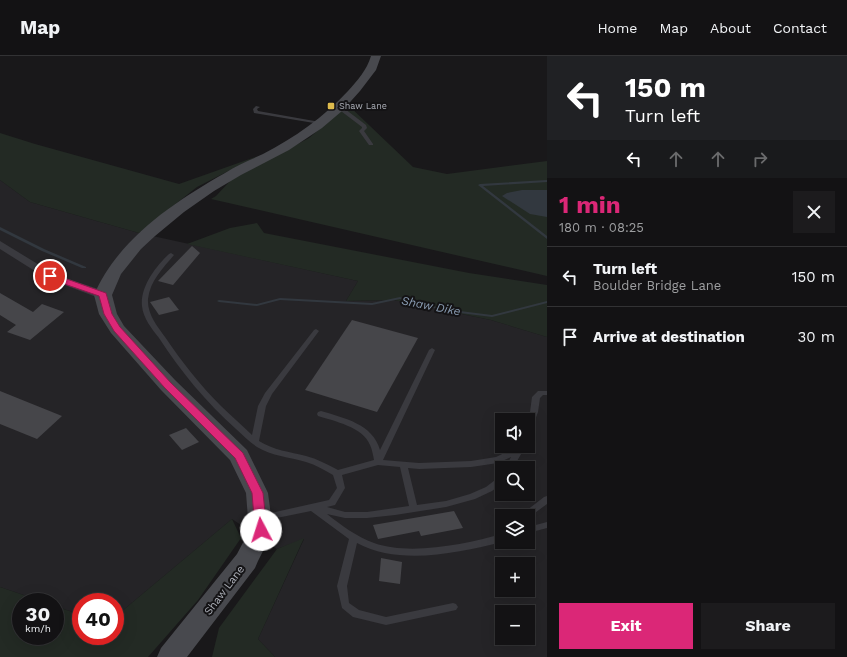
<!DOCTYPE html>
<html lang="en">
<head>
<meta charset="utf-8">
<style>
  body { margin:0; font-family:"Work Sans",sans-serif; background:#1c1b1d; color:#f1f3f6; height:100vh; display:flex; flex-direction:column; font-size:15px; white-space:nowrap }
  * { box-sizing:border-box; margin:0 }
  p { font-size:13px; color:#9d9ea0 }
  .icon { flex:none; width:22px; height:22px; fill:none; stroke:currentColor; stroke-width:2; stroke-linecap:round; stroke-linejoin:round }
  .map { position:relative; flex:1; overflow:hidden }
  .side { display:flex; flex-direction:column; background:#131214; width:300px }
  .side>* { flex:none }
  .banner { background:#202124; color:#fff; overflow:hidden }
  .tools { position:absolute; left:495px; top:357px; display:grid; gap:8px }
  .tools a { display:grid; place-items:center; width:40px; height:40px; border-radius:0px; background:#131214; box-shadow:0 4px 16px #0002,0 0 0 1px #323234; font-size:20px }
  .speed { position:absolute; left:12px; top:537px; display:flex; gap:8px; font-size:20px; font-weight:700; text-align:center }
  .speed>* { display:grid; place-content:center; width:52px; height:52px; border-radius:50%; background:#131214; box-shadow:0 4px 16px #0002,0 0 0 1px #323234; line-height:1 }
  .speed small { font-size:10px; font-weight:400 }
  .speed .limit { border:6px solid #d22; background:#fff; color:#111 }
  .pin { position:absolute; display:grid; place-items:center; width:34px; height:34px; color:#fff; margin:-17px; border:2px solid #fff; border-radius:50%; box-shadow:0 1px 4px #0007 }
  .me { position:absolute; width:44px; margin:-22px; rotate:355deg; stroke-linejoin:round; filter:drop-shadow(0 0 3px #0008) }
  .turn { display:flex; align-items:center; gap:14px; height:84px; padding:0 12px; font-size:18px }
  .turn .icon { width:52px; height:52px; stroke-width:2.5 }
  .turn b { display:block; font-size:28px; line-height:34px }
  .lanes { display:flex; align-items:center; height:38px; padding:0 12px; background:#0003; justify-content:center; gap:20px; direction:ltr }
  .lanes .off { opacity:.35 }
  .round { display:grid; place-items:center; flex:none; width:42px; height:42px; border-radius:0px; background:#1c1b1d }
  .head { display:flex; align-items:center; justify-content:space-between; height:68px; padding:0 12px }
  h1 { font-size:24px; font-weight:700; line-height:30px; color:#db2777 }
  .cta { display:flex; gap:8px; margin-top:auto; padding:8px 12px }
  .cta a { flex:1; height:46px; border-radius:0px; background:#db2777; color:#fff; font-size:16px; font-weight:700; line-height:46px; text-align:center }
  .cta a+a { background:#1c1b1d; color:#f1f3f6 }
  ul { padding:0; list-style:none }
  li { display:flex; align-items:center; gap:12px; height:60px; padding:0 12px; border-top:1px solid #323234 }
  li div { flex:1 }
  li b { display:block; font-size:15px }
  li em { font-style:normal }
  header { display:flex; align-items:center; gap:24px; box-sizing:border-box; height:56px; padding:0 20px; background:#131214; border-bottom:1px solid #323234 }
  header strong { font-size:19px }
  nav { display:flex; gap:22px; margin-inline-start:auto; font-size:14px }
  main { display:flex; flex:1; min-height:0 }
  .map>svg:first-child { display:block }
  .built { fill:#252427; fill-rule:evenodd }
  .green { fill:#232a24 }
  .water { fill:#32383f }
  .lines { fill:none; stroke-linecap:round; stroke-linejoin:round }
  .stream { fill:#32383f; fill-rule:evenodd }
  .building { fill:#46464a }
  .lane { fill:#3a3a3f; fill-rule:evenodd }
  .street { fill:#3a3a3f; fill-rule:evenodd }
  .secondary { fill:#48494e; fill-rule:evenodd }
  .route { fill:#db2777; stroke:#8e194d }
  .poi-dot { fill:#debb4d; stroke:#141315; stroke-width:1.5 }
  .labels { text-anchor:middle; stroke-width:4; stroke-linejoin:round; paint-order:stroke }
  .far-poi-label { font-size:9px; fill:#acafb8; stroke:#141315; text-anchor:start }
  .street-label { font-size:11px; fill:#acafb8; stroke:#141315 }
  .water-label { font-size:12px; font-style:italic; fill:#8799af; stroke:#141315 }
</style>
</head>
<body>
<header>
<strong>Map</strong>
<nav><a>Home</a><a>Map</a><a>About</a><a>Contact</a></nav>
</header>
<main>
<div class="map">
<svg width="547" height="601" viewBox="0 0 547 601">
  <rect width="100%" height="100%" fill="#19181a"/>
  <path class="built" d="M 0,124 L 30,146 L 139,177 L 358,225 L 346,245 L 394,244 L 491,264 L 547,281 L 547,601 L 275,601 L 258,583 L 304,483 L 277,493 L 232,463 L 115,561 L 115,546 L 81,546 L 81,559 L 55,550 L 55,546 L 44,546 L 0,531 ZM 502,364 L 528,364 L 528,390 L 502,390 ZM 502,412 L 528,412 L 528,438 L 502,438 ZM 502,460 L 528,460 L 528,486 L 502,486 ZM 502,508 L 528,508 L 528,534 L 502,534 ZM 502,556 L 528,556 L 528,582 L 502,582 Z"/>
  <g class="green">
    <path d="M 348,49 L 413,111 L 447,118 L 547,105 L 547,220 L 211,143 L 216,140 L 231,124 L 309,82 Z"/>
    <path d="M 0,77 L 35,88 L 179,128 L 258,100 L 197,131 L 139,177 L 30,146 L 0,124 Z"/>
    <path d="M 257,167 L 264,177 L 469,217 L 547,229 L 547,281 L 491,264 L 394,244 L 346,245 L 358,225 L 187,188 L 230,172 Z"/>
    <path d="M 232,463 L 241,482 L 198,544 L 148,601 L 0,601 L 0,531 L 44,546 L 21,546 L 21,580 L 55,580 L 55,550 L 81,559 L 81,580 L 115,580 L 115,561 Z"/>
    <path d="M 304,482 L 258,583 L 275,601 L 212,601 L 219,572 L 277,493 Z"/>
  </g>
  <path class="water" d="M 522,134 L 547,134 L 547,161 L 530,158 L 502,140 L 507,137 Z"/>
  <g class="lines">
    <g class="stream">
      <path d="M 547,124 L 547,126 L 483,130 L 547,180 L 547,183 L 478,129 L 480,128 Z"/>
      <path d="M 0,171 L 44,193 L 86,211 L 86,212 L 82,212 L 42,195 L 0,174 Z"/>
      <path d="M 400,241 L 444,253 L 492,259 L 547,245 L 547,247 L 492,261 L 444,255 L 400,243 L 372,249 L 280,244 L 257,250 L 219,246 L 217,245 L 219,244 L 257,248 L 280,242 L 372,247 Z"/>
    </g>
  </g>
  <g class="building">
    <path d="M 192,190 L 200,197 L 173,229 L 158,225 Z"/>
    <path d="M 0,237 L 33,256 L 42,248 L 64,256 L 30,284 L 7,276 L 16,269 L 0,259 Z"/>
    <path d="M 169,241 L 179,254 L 159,259 L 150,246 Z"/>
    <path d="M 352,264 L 418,282 L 377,356 L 305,334 Z"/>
    <path d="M 0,335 L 62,360 L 37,383 L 0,368 Z"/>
    <path d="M 186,372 L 199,386 L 182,394 L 169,379 Z"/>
    <path d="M 454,455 L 463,472 L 421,480 L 419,475 L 378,483 L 373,469 Z"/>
    <path d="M 381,502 L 402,506 L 400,528 L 379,525 Z"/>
  </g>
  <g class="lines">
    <g class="lane">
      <path d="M 256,50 L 260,51 L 257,53 L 258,55 L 320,66 L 322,67 L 320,68 L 254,57 L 253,53 Z"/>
      <path d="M 337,50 L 341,50 L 366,69 L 367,72 L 364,75 L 373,88 L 373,89 L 369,89 L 359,75 L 362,72 L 362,71 L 337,52 Z"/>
      <path d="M 171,197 L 174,199 C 163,212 150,225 148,243 C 147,258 157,270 165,281 C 182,306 200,329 221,350 C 231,360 242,369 252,379 L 258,350 L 265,337 L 314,274 L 316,273 L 319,275 L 272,338 L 266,350 L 259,385 C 273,394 290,396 306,400 C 317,403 327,408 338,414 L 374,404 C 373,399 372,393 370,389 C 363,371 334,365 318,360 L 317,358 L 318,356 L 321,355 C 344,362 373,368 380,394 L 429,294 L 432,292 L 435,294 L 383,404 L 419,407 L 471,405 L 496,401 L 517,391 L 523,391 L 524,393 L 513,412 L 505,412 L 511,401 L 498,407 L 471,411 L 419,413 L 408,412 L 417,449 L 446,445 L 470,438 L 486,431 L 499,421 L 502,420 L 502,427 L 492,435 L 475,443 L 446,451 L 395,459 L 367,462 L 345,462 L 327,458 C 341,469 357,481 374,487 C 410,500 466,488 502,478 L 502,486 C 457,497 400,510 357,487 L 347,530 L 349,547 L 359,554 L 386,561 L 453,547 L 456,548 L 458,551 L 456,554 L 386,569 L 353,561 L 342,552 L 337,530 L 349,483 L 311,455 L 262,465 L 259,464 L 258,462 L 259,460 L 262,459 L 329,444 L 337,432 L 333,419 C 324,414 316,409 306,406 C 289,401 272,400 257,391 C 249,386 243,379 236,373 C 206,346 181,316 159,282 C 152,273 143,262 142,250 C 140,231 156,210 169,198 ZM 378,409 L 400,411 L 409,450 L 367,456 L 345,456 L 327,451 L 335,449 L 345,432 L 342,419 Z"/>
      <path d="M 538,335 L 547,335 L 547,339 L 543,339 L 540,342 L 538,356 L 532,372 L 531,374 L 528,375 L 527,364 L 530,356 L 532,341 Z"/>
      <path d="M 547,440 L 547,448 L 528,462 L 528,460 L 521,460 L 522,458 L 544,441 Z"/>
      <path d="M 547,466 L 547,472 L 528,477 L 528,471 Z"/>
    </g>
    <path class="street" d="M 0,185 L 54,218 L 107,236 L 109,239 L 107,242 L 99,242 L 46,222 L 0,193 Z"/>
    <path class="secondary" d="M 371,0 L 381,0 L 376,14 L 360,35 L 342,55 L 322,72 L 289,94 L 241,119 L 214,135 L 184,156 L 155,180 L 141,193 L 121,218 L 112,239 L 117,258 L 124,270 L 175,324 L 247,394 L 268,437 L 273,475 L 258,505 L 255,512 L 187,601 L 157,601 L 161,592 L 237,498 L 249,475 L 246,437 L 230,404 L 161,334 L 111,277 L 99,258 L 94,239 C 118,183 174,146 225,117 C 237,109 250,104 263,98 C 294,82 324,61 348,35 C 357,25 367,14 371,0 Z"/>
  </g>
  <path class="route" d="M 50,217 L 106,237 L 112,258 L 120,271 L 171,327 L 243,397 L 263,437 L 267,474 L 265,478 L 261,479 L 257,478 L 255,474 L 252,437 L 235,402 L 164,331 L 114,275 L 104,258 L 99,240 L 47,222 L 47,218 Z"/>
  <rect class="poi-dot" x="327" y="46" width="8" height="8" rx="2"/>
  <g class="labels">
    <g class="far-poi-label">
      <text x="339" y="53">Shaw Lane</text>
    </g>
    <g class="street-label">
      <text transform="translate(224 534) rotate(-53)" y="4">Shaw Lane</text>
    </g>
    <g class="water-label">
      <text transform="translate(431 250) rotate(11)" y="4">Shaw Dike</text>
    </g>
  </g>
</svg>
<div class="tools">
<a><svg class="icon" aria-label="sound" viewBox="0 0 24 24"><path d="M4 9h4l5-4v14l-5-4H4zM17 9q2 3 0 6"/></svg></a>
<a><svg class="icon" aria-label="search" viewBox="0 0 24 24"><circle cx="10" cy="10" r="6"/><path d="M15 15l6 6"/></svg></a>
<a><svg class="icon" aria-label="layers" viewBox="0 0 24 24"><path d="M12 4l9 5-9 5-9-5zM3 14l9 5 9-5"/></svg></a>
<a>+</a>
<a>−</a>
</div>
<div class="speed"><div>30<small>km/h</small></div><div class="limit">40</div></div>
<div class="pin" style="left:50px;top:220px;background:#d93025"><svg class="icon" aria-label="arrive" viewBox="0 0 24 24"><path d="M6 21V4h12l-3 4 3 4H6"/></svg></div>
<svg class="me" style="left:261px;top:474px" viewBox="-20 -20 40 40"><circle r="19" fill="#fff"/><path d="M0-13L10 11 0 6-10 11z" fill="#db2777"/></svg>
</div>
<section class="side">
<div class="banner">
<div class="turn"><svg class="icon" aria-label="left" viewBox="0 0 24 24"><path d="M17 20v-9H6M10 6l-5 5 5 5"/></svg><div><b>150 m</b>Turn left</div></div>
<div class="lanes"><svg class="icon" aria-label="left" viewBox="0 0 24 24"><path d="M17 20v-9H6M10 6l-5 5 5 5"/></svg><svg class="icon off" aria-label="ahead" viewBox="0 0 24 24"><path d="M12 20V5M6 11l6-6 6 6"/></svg><svg class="icon off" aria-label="ahead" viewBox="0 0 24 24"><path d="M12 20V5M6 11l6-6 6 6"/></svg><svg class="icon off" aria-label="right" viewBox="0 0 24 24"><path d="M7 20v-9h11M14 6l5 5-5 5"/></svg></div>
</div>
<div class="head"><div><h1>1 min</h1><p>180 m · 08:25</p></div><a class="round"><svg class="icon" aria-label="close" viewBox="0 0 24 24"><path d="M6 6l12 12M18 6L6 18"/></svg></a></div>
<ul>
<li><svg class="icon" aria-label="left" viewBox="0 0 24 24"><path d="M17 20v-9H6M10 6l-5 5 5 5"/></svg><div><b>Turn left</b><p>Boulder Bridge Lane</p></div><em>150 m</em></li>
<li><svg class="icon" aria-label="arrive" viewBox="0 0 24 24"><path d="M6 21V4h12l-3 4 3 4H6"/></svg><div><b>Arrive at destination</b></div><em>30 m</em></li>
</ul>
<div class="cta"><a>Exit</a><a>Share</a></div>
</section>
</main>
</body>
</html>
